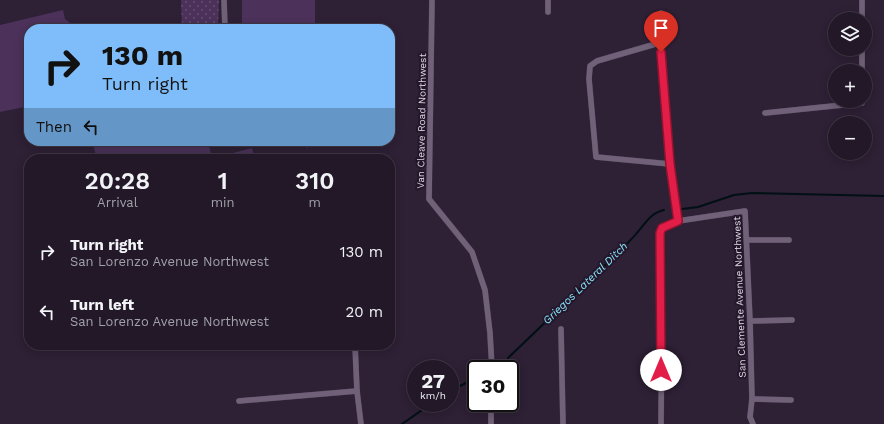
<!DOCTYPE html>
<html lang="en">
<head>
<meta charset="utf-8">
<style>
  body { margin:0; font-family:"Work Sans",sans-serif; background:#2a2130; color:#f1f3f6; height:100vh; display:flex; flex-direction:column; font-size:15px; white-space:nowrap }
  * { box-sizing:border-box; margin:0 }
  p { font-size:13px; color:#a2a0a8 }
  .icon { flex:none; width:22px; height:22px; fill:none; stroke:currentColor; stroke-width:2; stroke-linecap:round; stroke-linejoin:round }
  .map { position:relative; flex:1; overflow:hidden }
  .sheet { position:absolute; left:24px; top:154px; width:371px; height:196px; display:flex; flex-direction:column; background:#221828; border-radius:16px; box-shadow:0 2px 10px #0003,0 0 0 1px #3f3745 }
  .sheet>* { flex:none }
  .banner { position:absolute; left:24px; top:24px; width:371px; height:122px; border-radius:16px; box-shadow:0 2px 10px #0003,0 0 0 1px #3f3745; background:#7ebdf9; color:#111; overflow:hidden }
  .controls { position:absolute; left:828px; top:12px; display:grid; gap:8px }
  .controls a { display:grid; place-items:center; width:44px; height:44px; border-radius:50%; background:#221828; box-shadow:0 2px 10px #0003,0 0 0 1px #3f3745; font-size:20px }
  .speed { position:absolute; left:407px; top:360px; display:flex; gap:8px; font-size:20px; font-weight:700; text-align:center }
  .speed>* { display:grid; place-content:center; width:52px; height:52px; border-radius:50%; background:#221828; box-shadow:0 2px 10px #0003,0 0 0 1px #3f3745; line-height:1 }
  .speed small { font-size:10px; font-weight:400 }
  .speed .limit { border:2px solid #111; border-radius:6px; background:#fff; color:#111 }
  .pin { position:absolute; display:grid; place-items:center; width:34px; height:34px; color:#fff; margin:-41px -17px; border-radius:50% 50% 50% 0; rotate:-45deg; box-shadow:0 0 4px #0007 }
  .pin .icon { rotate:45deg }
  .me { position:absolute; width:44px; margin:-22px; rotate:0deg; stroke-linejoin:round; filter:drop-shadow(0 0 3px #0008) }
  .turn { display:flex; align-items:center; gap:14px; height:84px; padding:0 12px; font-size:18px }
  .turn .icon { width:52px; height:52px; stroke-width:2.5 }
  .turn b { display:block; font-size:28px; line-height:34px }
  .then { display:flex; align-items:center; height:38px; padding:0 12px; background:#0003; gap:8px; font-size:15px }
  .eta { display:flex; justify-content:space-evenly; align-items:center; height:68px; text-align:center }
  .eta b { font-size:24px; font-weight:600; line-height:28px }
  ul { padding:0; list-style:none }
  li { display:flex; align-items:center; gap:12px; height:60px; padding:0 12px }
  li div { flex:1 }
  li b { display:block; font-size:15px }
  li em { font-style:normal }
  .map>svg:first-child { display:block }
  .grass { fill:url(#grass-tufts) }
  .park { fill:url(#park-dots) }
  .pitch { fill:#4c315a }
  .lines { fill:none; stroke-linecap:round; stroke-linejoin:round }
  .stream { stroke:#011014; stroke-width:2 }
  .street-casing { stroke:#4a3e50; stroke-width:6 }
  .street { stroke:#706078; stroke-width:5.5 }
  .route-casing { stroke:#92132f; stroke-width:10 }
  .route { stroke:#e11d48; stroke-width:7 }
  .labels { text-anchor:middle; stroke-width:4; stroke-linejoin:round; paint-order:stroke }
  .street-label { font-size:10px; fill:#ded5e3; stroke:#24172b }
  .water-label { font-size:11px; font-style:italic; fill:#87e4f9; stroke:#24172b }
</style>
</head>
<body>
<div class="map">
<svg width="884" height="424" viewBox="0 0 884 424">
  <defs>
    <pattern id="grass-tufts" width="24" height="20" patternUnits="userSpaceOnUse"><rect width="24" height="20" fill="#4c315a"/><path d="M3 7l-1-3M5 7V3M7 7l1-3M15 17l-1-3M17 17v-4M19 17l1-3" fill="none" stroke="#654e72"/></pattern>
    <pattern id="park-dots" width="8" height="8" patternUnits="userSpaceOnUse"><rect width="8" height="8" fill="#4c315a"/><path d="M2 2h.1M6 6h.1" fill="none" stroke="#654e72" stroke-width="1.8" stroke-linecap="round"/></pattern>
  </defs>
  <rect width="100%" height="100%" fill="#2e2035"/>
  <rect class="grass" x="312" y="154" width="38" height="5"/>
  <path class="park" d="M 181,0 L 219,0 L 218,29 L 182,29 Z"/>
  <g class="pitch">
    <rect x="242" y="0" width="73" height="29"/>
    <path d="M 63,10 L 65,19 L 78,29 L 29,29 L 29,106 L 0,112 L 0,25 Z"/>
    <path d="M 92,141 L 208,141 L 212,159 L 97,159 Z"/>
    <path d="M 301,141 L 319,141 L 307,148 Z"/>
    <path d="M 252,148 L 255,159 L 214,159 L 214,158 Z"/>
  </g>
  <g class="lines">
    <g class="stream">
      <path d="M 682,209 L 698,207 L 734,195 L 752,193 L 884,196"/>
      <path d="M 508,358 L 623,248 C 627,243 632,239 636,234 C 645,224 650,213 664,210"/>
      <path d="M 450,391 L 476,378"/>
      <path d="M 402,424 L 432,403"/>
    </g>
    <defs>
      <g id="street">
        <path d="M 224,0 L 225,29"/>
        <path d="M 432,0 L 429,199 L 472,252 L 485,290 L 490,333 L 492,369"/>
        <path d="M 548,0 L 548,12"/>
        <path d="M 862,19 L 862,0"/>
        <path d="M 659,43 L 597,61 L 590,66 L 589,79 L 596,157 L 670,164"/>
        <path d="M 862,49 L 862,71"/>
        <path d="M 765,113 L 862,103 L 862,101"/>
        <path d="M 678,221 L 745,211 L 750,321 L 752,399 L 750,417 L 753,424"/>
        <path d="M 747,240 L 789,240"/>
        <path d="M 750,321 L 792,320"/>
        <path d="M 561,329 L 563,424"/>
        <path d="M 355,345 L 357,391 L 361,424"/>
        <path d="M 752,399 L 791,400"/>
        <path d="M 239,401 L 357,391"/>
        <path d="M 491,403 L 491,424"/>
        <path d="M 661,424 L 662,320 L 659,240 C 660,226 666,226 678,221 L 670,164 L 662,60 L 659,43 L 661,13"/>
      </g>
    </defs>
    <use href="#street" class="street-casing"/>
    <use href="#street" class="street"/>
  </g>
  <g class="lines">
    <defs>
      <path id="route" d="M 661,52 L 670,164 L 678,221 L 662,228 L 660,233 L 661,370"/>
    </defs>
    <use href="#route" class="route-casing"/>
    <use href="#route" class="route"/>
  </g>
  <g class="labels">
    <g class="street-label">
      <text transform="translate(421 121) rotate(-89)" y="4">Van Cleave Road Northwest</text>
      <text transform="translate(739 297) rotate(-92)" y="4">San Clemente Avenue Northwest</text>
    </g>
    <g class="water-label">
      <text transform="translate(585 283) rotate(-44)" y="4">Griegos Lateral Ditch</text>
    </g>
  </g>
</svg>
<div class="controls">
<a><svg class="icon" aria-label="layers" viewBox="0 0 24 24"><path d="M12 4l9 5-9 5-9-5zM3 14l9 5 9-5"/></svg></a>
<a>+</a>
<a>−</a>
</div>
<div class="speed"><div>27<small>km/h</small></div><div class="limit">30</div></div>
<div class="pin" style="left:661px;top:52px;background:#d93025"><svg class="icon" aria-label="arrive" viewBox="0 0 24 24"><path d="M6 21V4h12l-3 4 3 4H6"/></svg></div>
<svg class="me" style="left:661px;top:370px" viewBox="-20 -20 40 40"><circle r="19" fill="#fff"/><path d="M0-13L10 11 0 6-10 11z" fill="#e11d48"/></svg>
<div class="banner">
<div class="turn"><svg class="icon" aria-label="right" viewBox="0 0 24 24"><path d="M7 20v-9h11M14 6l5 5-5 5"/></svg><div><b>130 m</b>Turn right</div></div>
<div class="then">Then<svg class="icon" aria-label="left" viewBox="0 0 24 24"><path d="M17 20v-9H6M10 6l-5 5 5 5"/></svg></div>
</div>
<section class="sheet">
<div class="eta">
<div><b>20:28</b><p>Arrival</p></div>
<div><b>1</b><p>min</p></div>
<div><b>310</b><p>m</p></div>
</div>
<ul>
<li><svg class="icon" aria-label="right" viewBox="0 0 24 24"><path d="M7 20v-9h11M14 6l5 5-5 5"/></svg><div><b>Turn right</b><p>San Lorenzo Avenue Northwest</p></div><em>130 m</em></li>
<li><svg class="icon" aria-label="left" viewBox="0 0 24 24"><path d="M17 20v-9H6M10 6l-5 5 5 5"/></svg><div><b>Turn left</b><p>San Lorenzo Avenue Northwest</p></div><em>20 m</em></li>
</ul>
</section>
</div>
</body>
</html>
